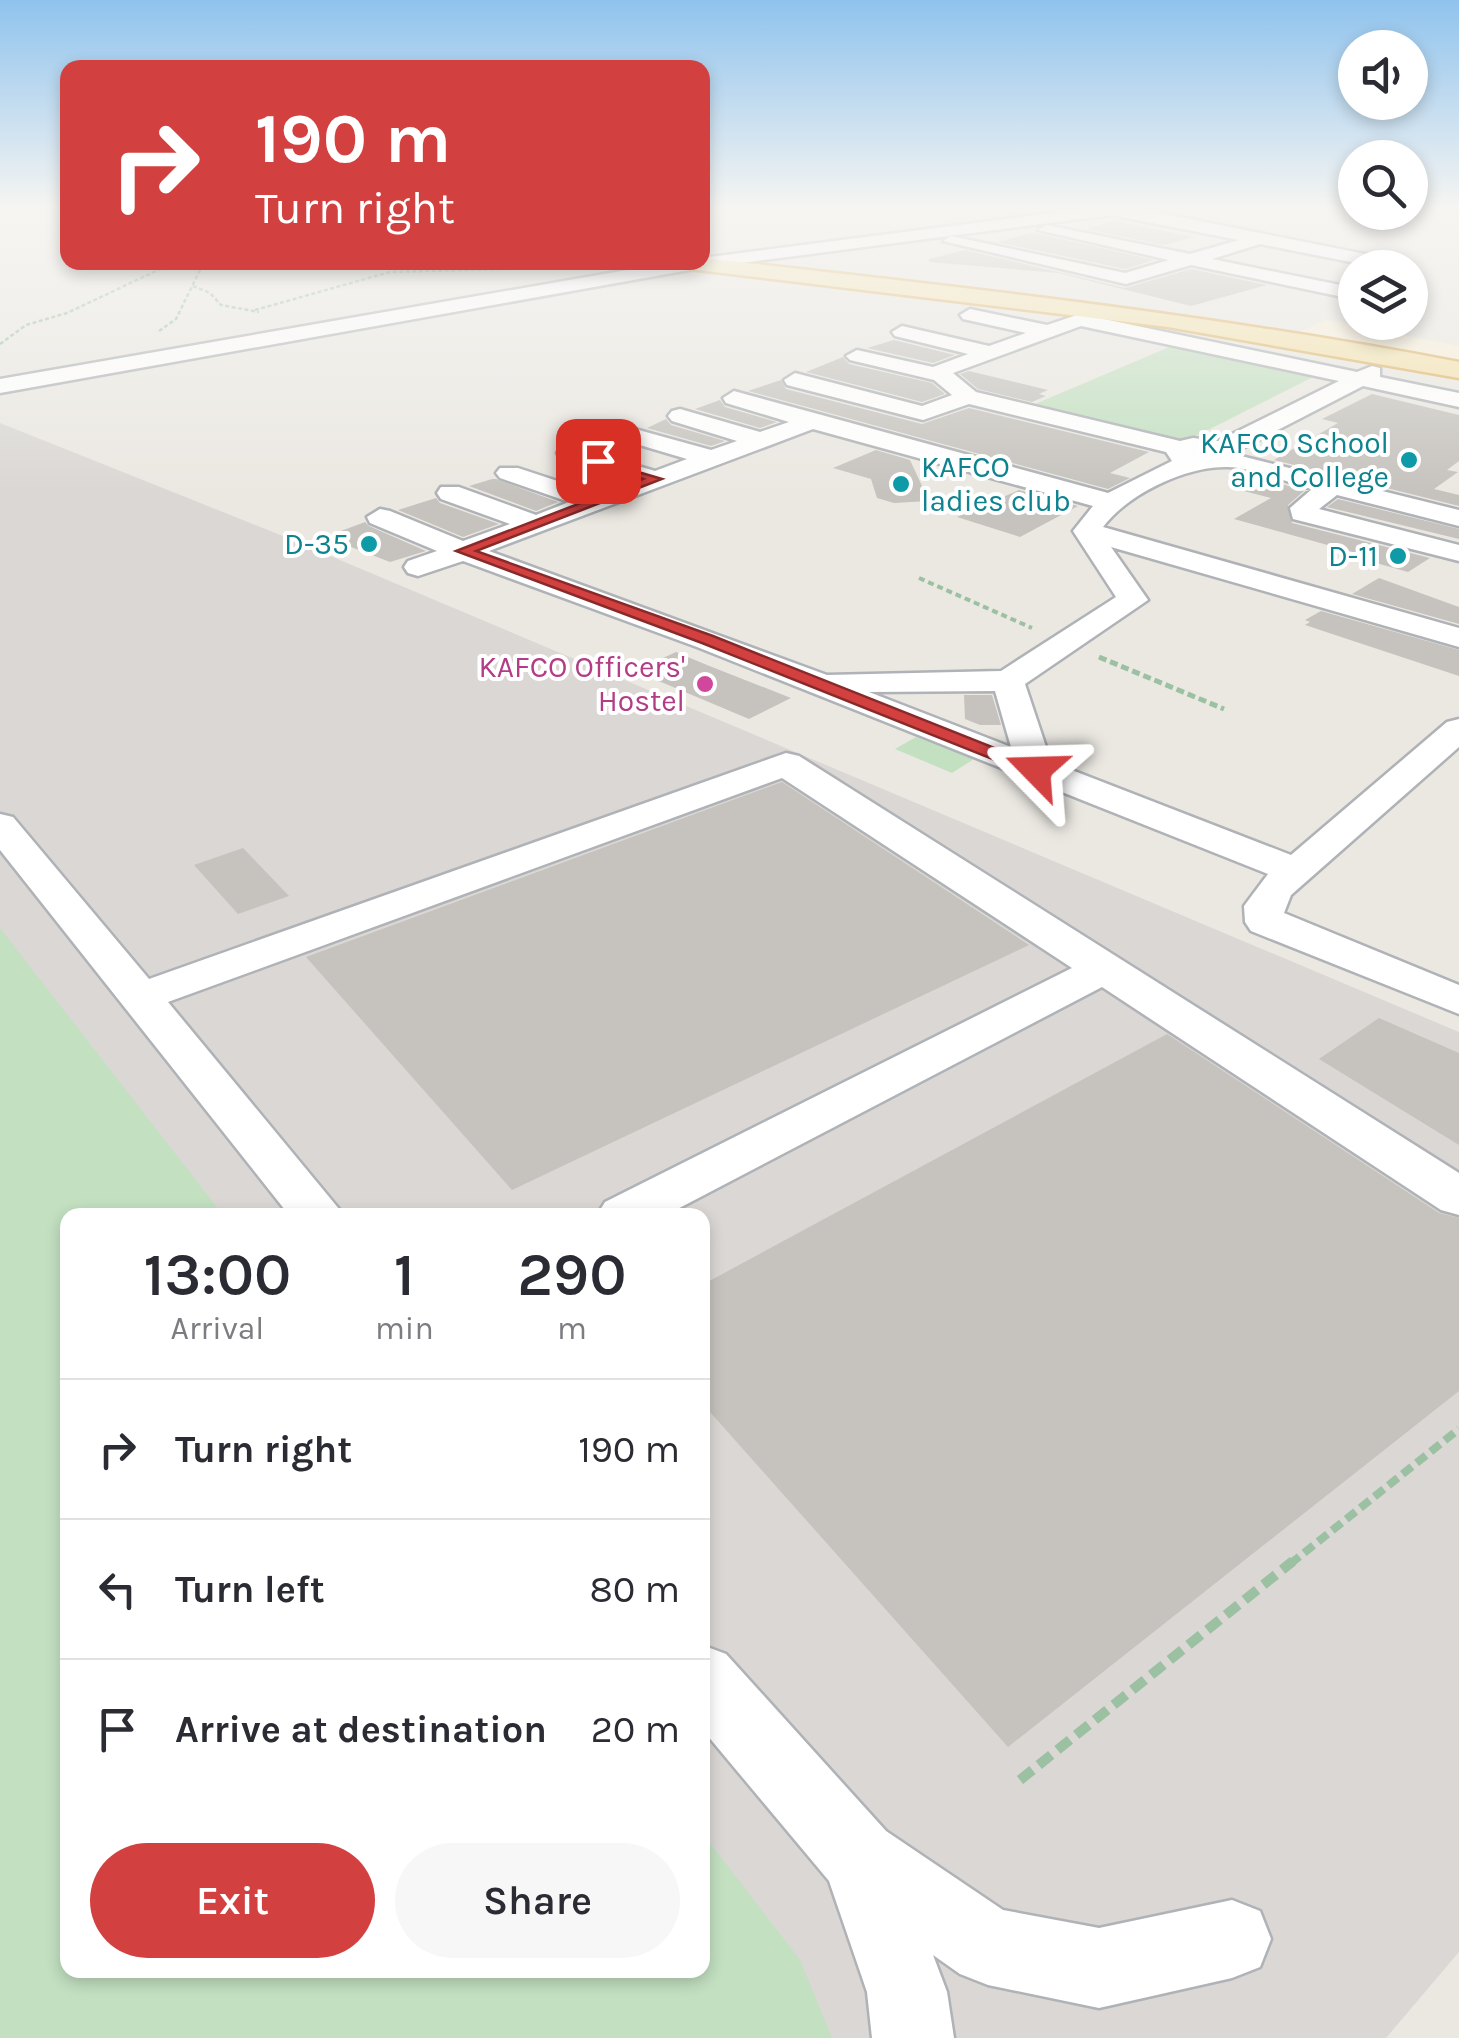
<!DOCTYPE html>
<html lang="en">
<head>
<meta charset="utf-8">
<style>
  body { margin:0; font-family:Karla,sans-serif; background:#f7f7f7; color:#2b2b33; height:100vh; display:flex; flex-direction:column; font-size:38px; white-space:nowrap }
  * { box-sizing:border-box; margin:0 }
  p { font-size:32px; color:#7c7c81 }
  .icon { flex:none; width:55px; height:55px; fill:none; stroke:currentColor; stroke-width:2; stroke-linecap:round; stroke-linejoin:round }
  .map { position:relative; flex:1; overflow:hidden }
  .drawer { position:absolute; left:60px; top:1208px; width:650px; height:770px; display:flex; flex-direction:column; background:#fff; border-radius:20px; box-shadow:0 5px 15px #0003 }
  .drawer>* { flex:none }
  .banner { position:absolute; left:60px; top:60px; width:650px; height:210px; border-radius:20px; box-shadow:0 5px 15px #0003; background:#d34040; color:#fff; overflow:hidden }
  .tools { position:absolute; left:1338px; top:30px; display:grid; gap:20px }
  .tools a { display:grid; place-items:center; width:90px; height:90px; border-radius:50%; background:#fff; box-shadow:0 5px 15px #0003; font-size:50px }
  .pin { position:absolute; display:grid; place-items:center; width:85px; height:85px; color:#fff; margin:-42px; border-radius:20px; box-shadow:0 5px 15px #0006 }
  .me { position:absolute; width:110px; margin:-55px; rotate:292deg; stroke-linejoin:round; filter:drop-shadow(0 0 8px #0008) }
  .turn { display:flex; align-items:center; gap:35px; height:210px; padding:0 30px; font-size:45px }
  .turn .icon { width:130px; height:130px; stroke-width:2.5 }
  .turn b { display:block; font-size:70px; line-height:85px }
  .eta { display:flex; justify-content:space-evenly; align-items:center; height:170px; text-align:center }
  .eta b { font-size:60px; font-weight:600; line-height:70px }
  .cta { display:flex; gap:20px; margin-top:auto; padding:20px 30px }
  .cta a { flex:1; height:115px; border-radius:60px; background:#d34040; color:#fff; font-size:40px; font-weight:600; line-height:115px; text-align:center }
  .cta a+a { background:#f7f7f7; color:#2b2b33 }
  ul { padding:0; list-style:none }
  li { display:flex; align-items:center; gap:30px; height:140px; padding:0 30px; border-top:2px solid #e1e1e2 }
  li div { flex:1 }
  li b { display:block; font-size:38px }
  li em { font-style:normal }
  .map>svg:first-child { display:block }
  .commercial { fill:#f9efd9 }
  .industrial { fill:#dad7d4; fill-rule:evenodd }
  .green { fill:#c3e0c1 }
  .building { fill:#c6c3be }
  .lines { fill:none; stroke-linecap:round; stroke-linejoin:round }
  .minor-casing { stroke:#afb2b6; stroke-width:5 }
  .major-casing { stroke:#dfb466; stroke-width:5 }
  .path-far4 { stroke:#9bc0a2; stroke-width:2.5; stroke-dasharray:4 2.5; stroke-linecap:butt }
  .path-far3 { stroke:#9bc0a2; stroke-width:4; stroke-dasharray:6 4; stroke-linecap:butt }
  .path-far2 { stroke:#9bc0a2; stroke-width:5; stroke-dasharray:8 4; stroke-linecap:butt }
  .path-far1 { stroke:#9bc0a2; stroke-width:8; stroke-dasharray:12 6; stroke-linecap:butt }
  .path { stroke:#9bc0a2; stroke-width:10; stroke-dasharray:16 8; stroke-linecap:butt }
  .minor { fill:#fff; fill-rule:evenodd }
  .major { fill:#f4e3ad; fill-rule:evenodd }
  .route { fill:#d34040; stroke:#892a2a; stroke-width:2.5 }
  .culture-dot { fill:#0f9aa8; stroke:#fff; stroke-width:4 }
  .hotel-dot { fill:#d1479c; stroke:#fff; stroke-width:4 }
  .labels { text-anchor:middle; stroke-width:8; stroke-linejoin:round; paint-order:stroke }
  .far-culture-label { font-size:30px; fill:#0d838f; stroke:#fff; text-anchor:end }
  .far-hotel-label { font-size:30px; fill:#b23c85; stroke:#fff; text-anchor:end }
</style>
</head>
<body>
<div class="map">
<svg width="1459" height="2038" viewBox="0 0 1459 2038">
  <rect width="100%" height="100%" fill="#ebe8e2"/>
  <path class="commercial" d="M 1326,320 L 1459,346 L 1459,363 L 1301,331 Z"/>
  <path class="industrial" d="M 0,423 L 283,536 L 1459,1032 L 1459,1952 L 1386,2038 L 0,2038 ZM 68,1215 L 702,1215 L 702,1970 L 68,1970 Z"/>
  <g class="green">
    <path d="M 1174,345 L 1317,375 L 1180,444 L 1028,407 Z"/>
    <path d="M 916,737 L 974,759 L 952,773 L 895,749 Z"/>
    <path d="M 0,928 L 223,1215 L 68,1215 L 68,1970 L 702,1970 L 703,1834 L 800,1960 L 832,2038 L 0,2038 Z"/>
  </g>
  <g class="building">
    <path d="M 1115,221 L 1194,237 L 1164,245 L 1085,229 Z"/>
    <path d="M 1031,233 L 1053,237 L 1154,260 L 1125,269 L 997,242 Z"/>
    <path d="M 965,250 L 1125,288 L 1191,269 L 1267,285 L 1191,306 L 1058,273 L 929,262 L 929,259 Z"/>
    <path d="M 894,340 L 955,355 L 933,363 L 867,348 Z"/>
    <path d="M 843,357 L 849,364 L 932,383 L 945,394 L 922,402 L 806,372 Z"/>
    <path d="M 969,371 L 1048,390 L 1039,394 L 1046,396 L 1032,402 L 978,389 L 960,374 Z"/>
    <path d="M 781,380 L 786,389 L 922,424 L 969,408 L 1149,452 L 1110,473 L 1130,478 L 1108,489 L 748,391 Z"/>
    <path d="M 1372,394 L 1459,415 L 1459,461 L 1447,470 L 1458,472 L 1434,489 L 1459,495 L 1459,506 L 1274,460 L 1338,423 L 1322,419 Z"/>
    <path d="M 720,400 L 725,407 L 777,422 L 760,428 L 695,409 Z"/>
    <path d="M 666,419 L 671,425 L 725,441 L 711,446 L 647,428 Z"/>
    <path d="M 876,450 L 910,460 L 929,501 L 894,503 L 877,498 L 871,479 L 833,468 Z"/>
    <path d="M 1251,474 L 1304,491 L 1288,505 L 1292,523 L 1430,558 L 1408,572 L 1362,559 L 1367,556 L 1234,519 L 1271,498 L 1236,489 L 1243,485 L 1236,483 Z"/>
    <path d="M 492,479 L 496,479 L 558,502 L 536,511 L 469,486 Z"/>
    <path d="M 1019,490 L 1078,506 L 1020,537 L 957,517 Z"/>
    <path d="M 436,498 L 440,503 L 499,524 L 463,537 L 398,510 Z"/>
    <path d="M 1338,499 L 1459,529 L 1459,539 L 1327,507 Z"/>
    <path d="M 365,522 L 369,526 L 426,551 L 390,562 L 325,537 Z"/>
    <path d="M 1379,578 L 1459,607 L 1459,624 L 1352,594 Z"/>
    <path d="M 1321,611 L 1459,650 L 1459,676 L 1305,625 L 1310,622 L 1305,620 Z"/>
    <path d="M 676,652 L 707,665 L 791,698 L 749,719 L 635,671 Z"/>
    <path d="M 964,695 L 992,695 L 1001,725 L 980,725 L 965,719 Z"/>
    <path d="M 782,782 L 1029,945 L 512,1190 L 306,957 Z"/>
    <path d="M 243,848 L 289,896 L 238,914 L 194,865 Z"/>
    <path d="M 1379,1018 L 1459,1053 L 1459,1145 L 1319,1059 Z"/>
    <path d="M 1167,1034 L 1439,1213 L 1459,1218 L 1459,1391 L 1008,1747 L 702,1403 L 702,1285 Z"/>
  </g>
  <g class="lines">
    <defs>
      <g id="minor">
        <path d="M 1091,208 L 1135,208 L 1390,259 L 1399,264 L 1381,268 L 1260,244 L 1212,259 L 1345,286 L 1347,290 L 1338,296 L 1191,265 L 1126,284 L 943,241 L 951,236 L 1125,273 L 1169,260 L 1038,230 L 1046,225 L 1190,254 L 1239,240 L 1111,215 L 695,269 L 0,393 L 0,379 L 673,262 L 702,262 L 702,258 Z"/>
        <path d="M 970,309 L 1047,325 L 1080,314 L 1357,372 L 1372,366 L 1380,368 L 1380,377 L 1459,393 L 1459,407 L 1363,386 L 1237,451 L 1241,456 L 1459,510 L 1459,526 L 1337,495 L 1319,509 L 1459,545 L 1459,561 L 1293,519 L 1290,508 L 1312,489 C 1286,482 1254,468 1228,467 C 1186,466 1129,493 1103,527 L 1459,628 L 1459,647 L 1111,547 L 1148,600 L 1025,684 L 1051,762 L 1291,855 L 1447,722 L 1459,719 L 1459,747 L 1291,895 L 1284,913 L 1459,985 L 1459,1014 L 1251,931 L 1245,922 L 1244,906 L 1268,874 L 697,647 L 463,561 L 418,576 L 408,573 L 404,567 L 408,561 L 437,551 L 370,523 L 367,517 L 380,509 L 390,511 L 463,541 L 510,524 L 441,499 L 437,493 L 441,487 L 459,487 L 536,515 L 569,502 L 500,478 L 496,473 L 500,468 L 518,468 L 594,493 L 631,480 L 560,458 L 557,453 L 560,448 L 569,446 L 655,471 L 687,459 L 616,438 L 612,433 L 616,428 L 624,426 L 711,450 L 737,441 L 672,421 L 668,416 L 672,411 L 680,409 L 760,432 L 789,422 L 726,403 L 723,398 L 734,391 L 1108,493 L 1172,461 L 1166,452 L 969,404 L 923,420 L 787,385 L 784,380 L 795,373 L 922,406 L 952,395 L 934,380 L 850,360 L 846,356 L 857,350 L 933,367 L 968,354 L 895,336 L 892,332 L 902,326 L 989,346 L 1026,333 L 963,319 L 960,315 ZM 1081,326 L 1339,381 L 1218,441 L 1193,438 L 1180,441 L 976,392 L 953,373 ZM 813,429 L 1093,506 L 1073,531 L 1116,597 L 1001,671 L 827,675 L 489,551 ZM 995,691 L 1011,747 L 869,692 Z"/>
        <path d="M 786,753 L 799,756 L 1459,1173 L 1459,1215 L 1441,1210 L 1102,987 L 666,1215 L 597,1215 L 605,1202 L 1072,968 L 782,778 L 168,1002 L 344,1215 L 289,1215 L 0,850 L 0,814 L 13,817 L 149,979 Z"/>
        <path d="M 702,1645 L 726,1654 L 886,1831 L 1003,1910 L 1099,1928 L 1232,1900 L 1260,1911 L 1271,1939 L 1260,1967 L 1232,1978 L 1099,2008 L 988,1985 L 960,1974 L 933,1955 L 947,1992 L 954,2038 L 872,2038 L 867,1992 L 829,1881 L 702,1729 Z"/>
      </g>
      <path id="major" d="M 702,258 C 956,286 1208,314 1459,362 L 1459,378 L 1168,327 L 681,268 L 671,262 L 702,262 Z"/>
    </defs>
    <use href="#minor" class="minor-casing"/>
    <use href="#major" class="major-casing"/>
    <g class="path-far4">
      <path d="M 193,286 L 210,293 L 221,305 L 259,312"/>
      <path d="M 255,310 L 390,272 L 506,269"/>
      <path d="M 159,331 L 176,319 L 202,266 L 208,262"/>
      <path d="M 0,344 L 26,325 L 67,313 L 175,262"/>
    </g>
    <path class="path-far3" d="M 919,578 L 1032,628"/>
    <path class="path-far2" d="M 1099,657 L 1224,709"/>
    <path class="path-far1" d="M 1290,1564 L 1459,1429"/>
    <path class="path" d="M 1020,1780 L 1293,1561"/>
    <use href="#minor" class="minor"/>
    <use href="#major" class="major"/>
  </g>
  <linearGradient id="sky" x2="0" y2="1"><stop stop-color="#8fc3ed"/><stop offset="0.42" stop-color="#f6f5f2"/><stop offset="1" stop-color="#f6f5f2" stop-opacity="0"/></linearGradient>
  <rect width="1459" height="493" fill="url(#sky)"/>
  <path class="route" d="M 594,459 L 662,479 L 476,551 L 713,636 L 1042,767 L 1042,774 L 1030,774 L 702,643 L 456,551 L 643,479 L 594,464 Z"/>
  <g class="culture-dot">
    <circle cx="1409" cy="460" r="10"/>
    <circle cx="901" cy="484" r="10"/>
    <circle cx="369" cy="544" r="10"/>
    <circle cx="1398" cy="556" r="10"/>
  </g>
  <circle class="hotel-dot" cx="705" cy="684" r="10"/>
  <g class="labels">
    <g class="far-culture-label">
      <text x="1389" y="453">KAFCO School<tspan x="1389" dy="34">and College</tspan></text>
      <text x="921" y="477" text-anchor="start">KAFCO<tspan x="921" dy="34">ladies club</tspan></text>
      <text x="349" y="554">D-35</text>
      <text x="1378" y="566">D-11</text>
    </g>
    <g class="far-hotel-label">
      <text x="685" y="677">KAFCO Officers'<tspan x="685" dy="34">Hostel</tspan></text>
    </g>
  </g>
</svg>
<div class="tools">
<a><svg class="icon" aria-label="sound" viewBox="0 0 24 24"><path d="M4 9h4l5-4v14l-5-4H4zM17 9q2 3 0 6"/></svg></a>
<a><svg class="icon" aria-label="search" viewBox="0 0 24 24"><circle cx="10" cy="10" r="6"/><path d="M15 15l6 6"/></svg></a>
<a><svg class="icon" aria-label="layers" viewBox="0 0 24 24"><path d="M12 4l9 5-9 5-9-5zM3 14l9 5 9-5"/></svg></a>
</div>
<div class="pin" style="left:598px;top:461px;background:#d93025"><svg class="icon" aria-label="arrive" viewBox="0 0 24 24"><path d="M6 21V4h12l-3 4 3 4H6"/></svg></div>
<svg class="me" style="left:1036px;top:770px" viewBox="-20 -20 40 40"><path d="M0-17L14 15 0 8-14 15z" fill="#d34040" stroke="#fff" stroke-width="4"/></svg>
<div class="banner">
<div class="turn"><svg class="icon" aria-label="right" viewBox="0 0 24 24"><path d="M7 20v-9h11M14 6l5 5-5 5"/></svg><div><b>190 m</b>Turn right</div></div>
</div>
<section class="drawer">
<div class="eta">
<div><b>13:00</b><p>Arrival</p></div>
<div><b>1</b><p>min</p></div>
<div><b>290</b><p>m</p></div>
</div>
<ul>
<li><svg class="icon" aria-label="right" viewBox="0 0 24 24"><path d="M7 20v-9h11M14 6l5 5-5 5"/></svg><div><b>Turn right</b></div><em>190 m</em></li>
<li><svg class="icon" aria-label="left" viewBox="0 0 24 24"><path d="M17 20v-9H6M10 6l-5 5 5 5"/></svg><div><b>Turn left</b></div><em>80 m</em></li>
<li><svg class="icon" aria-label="arrive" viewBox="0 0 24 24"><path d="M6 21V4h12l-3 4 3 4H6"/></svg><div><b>Arrive at destination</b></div><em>20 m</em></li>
</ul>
<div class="cta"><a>Exit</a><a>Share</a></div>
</section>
</div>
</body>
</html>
